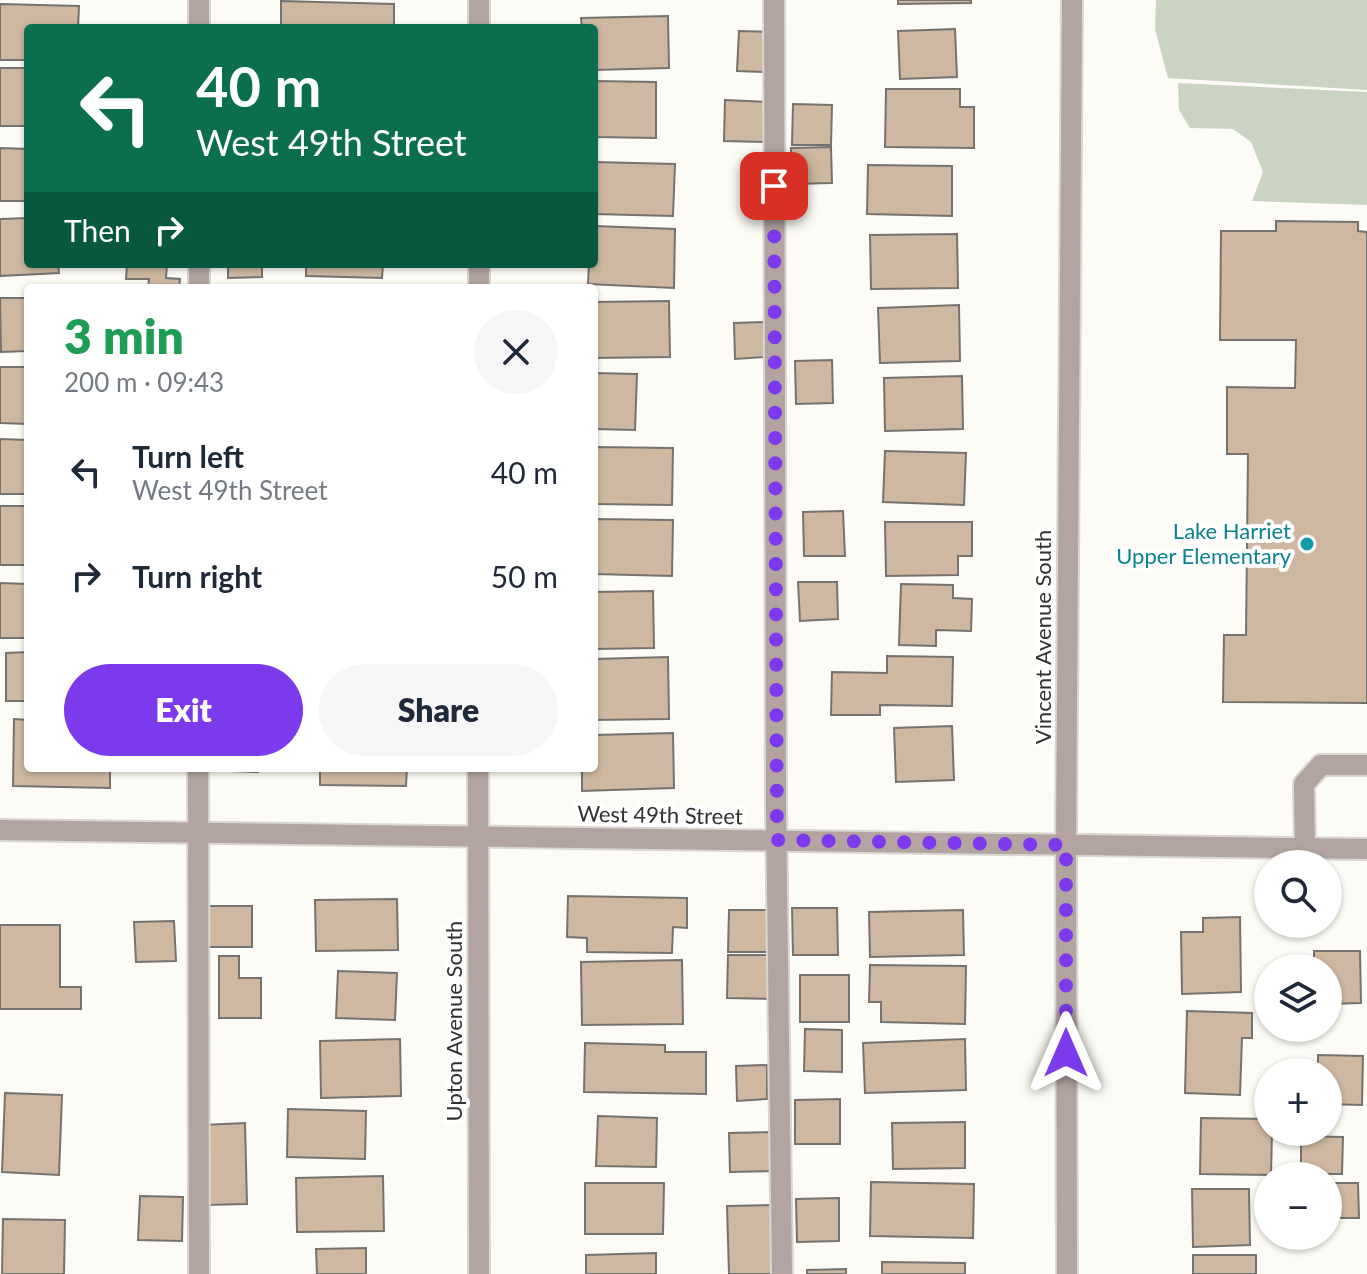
<!DOCTYPE html>
<html lang="en">
<head>
<meta charset="utf-8">
<style>
  body { margin:0; font-family:Lato,sans-serif; background:#f6f6f7; color:#1f2937; height:100vh; display:flex; flex-direction:column; font-size:30px; white-space:nowrap }
  * { box-sizing:border-box; margin:0 }
  p { font-size:26px; color:#747a83 }
  .icon { flex:none; width:44px; height:44px; fill:none; stroke:currentColor; stroke-width:2; stroke-linecap:round; stroke-linejoin:round }
  .map { position:relative; flex:1; overflow:hidden }
  .panel { position:absolute; left:24px; top:284px; width:574px; height:488px; display:flex; flex-direction:column; background:#fff; border-radius:8px; box-shadow:0 2px 6px #0004 }
  .panel>* { flex:none }
  .top-card { position:absolute; left:24px; top:24px; width:574px; height:244px; border-radius:8px; box-shadow:0 2px 6px #0004; background:#0b6e4f; color:#fff; overflow:hidden }
  .controls { position:absolute; left:1254px; top:850px; display:grid; gap:16px }
  .controls a { display:grid; place-items:center; width:88px; height:88px; border-radius:50%; background:#fff; box-shadow:0 2px 6px #0004; font-size:40px }
  .pin { position:absolute; display:grid; place-items:center; width:68px; height:68px; color:#fff; margin:-34px; border-radius:16px; box-shadow:0 4px 12px #0006 }
  .me { position:absolute; width:88px; margin:-44px; rotate:0deg; stroke-linejoin:round; filter:drop-shadow(0 0 6px #0008) }
  .turn { display:flex; align-items:center; gap:28px; height:168px; padding:0 40px; font-size:36px }
  .turn .icon { width:104px; height:104px; stroke-width:2.5 }
  .turn b { display:block; font-size:56px; line-height:68px }
  .then { display:flex; align-items:center; height:76px; padding:0 40px; background:#0003; gap:16px; font-size:30px }
  .round { display:grid; place-items:center; flex:none; width:84px; height:84px; border-radius:42px; background:#f6f6f7 }
  .summary { display:flex; align-items:center; justify-content:space-between; height:136px; padding:0 40px }
  h1 { font-size:48px; font-weight:800; line-height:60px; color:#1e9e55 }
  .primary-button { display:flex; gap:16px; margin-top:auto; padding:16px 40px }
  .primary-button a { flex:1; height:92px; border-radius:48px; background:#7c3aed; color:#fff; font-size:32px; font-weight:800; line-height:92px; text-align:center }
  .primary-button a+a { background:#f6f6f7; color:#1f2937 }
  ul { padding:0; list-style:none }
  li { display:flex; align-items:center; gap:24px; height:104px; padding:0 40px }
  li div { flex:1 }
  li b { display:block; font-size:30px }
  li em { font-style:normal }
  .map>svg:first-child { display:block }
  .green { fill:#cbd4c3 }
  .building { fill:#ceb8a1; stroke:#76726e; stroke-width:2 }
  .lines { fill:none; stroke-linecap:round; stroke-linejoin:round }
  .minor-casing { stroke:#d8d7d1; stroke-width:24 }
  .minor { stroke:#b3a4a1; stroke-width:20 }
  .route { stroke:#7c3aed; stroke-width:14; stroke-dasharray:0 25.2 }
  .culture-dot { fill:#0f9aa8; stroke:#fff; stroke-width:3 }
  .labels { text-anchor:middle; stroke-width:8; stroke-linejoin:round; paint-order:stroke }
  .culture-label { font-size:22px; fill:#0d838f; stroke:#fff; text-anchor:end }
  .street-label { font-size:22px; fill:#31312f; stroke:#fff }
</style>
</head>
<body>
<div class="map">
<svg width="1367" height="1274" viewBox="0 0 1367 1274">
  <rect width="100%" height="100%" fill="#fdfbf5"/>
  <g class="green">
    <path d="M 1367,0 L 1367,90 L 1168,78 L 1155,29 L 1156,0 Z"/>
    <path d="M 1178,83 L 1367,92 L 1367,205 L 1252,201 L 1263,172 L 1251,142 L 1233,129 L 1190,128 L 1179,110 Z"/>
  </g>
  <g class="building">
    <path d="M 898,0 L 971,0 L 971,3 L 898,4 Z"/>
    <path d="M 281,1 L 394,4 L 394,28 L 281,28 Z"/>
    <path d="M 0,4 L 79,6 L 78,28 L 28,28 L 28,60 L 0,60 Z"/>
    <path d="M 668,16 L 669,68 L 594,70 L 594,28 L 582,28 L 581,18 Z"/>
    <path d="M 955,29 L 957,77 L 900,79 L 898,31 Z"/>
    <path d="M 739,31 L 769,32 L 767,72 L 737,71 Z"/>
    <rect x="0" y="68" width="28" height="58"/>
    <path d="M 594,81 L 656,82 L 656,138 L 594,137 Z"/>
    <path d="M 886,89 L 960,89 L 960,107 L 974,107 L 974,148 L 885,147 Z"/>
    <path d="M 725,100 L 770,102 L 769,142 L 724,141 Z"/>
    <path d="M 793,104 L 832,105 L 831,145 L 792,145 Z"/>
    <path d="M 831,147 L 832,183 L 792,184 L 791,148 Z"/>
    <path d="M 0,148 L 28,149 L 28,201 L 0,201 Z"/>
    <path d="M 594,162 L 675,164 L 673,216 L 594,214 Z"/>
    <path d="M 868,165 L 952,166 L 952,216 L 867,214 Z"/>
    <path d="M 28,218 L 28,264 L 58,264 L 59,273 L 0,276 L 0,219 Z"/>
    <path d="M 1276,221 L 1358,222 L 1358,231 L 1367,232 L 1367,703 L 1223,702 L 1224,635 L 1246,635 L 1248,454 L 1227,454 L 1227,387 L 1295,388 L 1296,340 L 1220,340 L 1221,231 L 1276,231 Z"/>
    <path d="M 594,226 L 675,229 L 674,288 L 588,284 L 589,264 L 594,264 Z"/>
    <path d="M 957,234 L 958,288 L 871,289 L 870,235 Z"/>
    <path d="M 127,264 L 167,264 L 166,278 L 180,279 L 179,288 L 148,288 L 149,279 L 126,279 Z"/>
    <path d="M 228,264 L 262,264 L 262,277 L 228,278 Z"/>
    <path d="M 306,264 L 383,264 L 382,278 L 306,276 Z"/>
    <path d="M 0,298 L 28,298 L 28,351 L 1,352 Z"/>
    <path d="M 669,301 L 670,357 L 594,358 L 594,302 Z"/>
    <path d="M 959,305 L 960,361 L 880,363 L 878,308 Z"/>
    <path d="M 764,322 L 765,357 L 735,359 L 734,323 Z"/>
    <path d="M 832,360 L 833,403 L 796,404 L 795,361 Z"/>
    <path d="M 0,367 L 28,367 L 28,424 L 0,423 Z"/>
    <path d="M 594,373 L 637,374 L 635,430 L 594,429 Z"/>
    <path d="M 962,376 L 963,429 L 885,431 L 884,378 Z"/>
    <path d="M 0,439 L 28,440 L 28,494 L 0,494 Z"/>
    <path d="M 594,447 L 673,448 L 672,505 L 594,504 Z"/>
    <path d="M 885,451 L 966,453 L 964,505 L 883,502 Z"/>
    <rect x="0" y="506" width="28" height="59"/>
    <path d="M 843,511 L 845,556 L 804,556 L 803,512 Z"/>
    <path d="M 594,519 L 673,520 L 672,576 L 594,574 Z"/>
    <path d="M 885,522 L 972,522 L 972,556 L 958,556 L 958,575 L 886,576 Z"/>
    <path d="M 798,582 L 837,582 L 838,619 L 800,621 Z"/>
    <path d="M 0,583 L 28,584 L 28,638 L 0,638 Z"/>
    <path d="M 901,584 L 953,585 L 953,598 L 972,599 L 971,631 L 936,630 L 936,646 L 899,645 Z"/>
    <path d="M 653,591 L 654,648 L 594,649 L 594,592 Z"/>
    <path d="M 28,652 L 28,701 L 6,701 L 6,653 Z"/>
    <path d="M 887,656 L 953,657 L 952,706 L 880,705 L 880,715 L 831,715 L 832,672 L 887,673 Z"/>
    <path d="M 668,657 L 669,719 L 594,720 L 594,659 Z"/>
    <path d="M 14,719 L 28,720 L 28,768 L 110,768 L 110,788 L 13,786 Z"/>
    <path d="M 952,726 L 954,780 L 896,782 L 894,728 Z"/>
    <path d="M 673,733 L 674,788 L 582,791 L 582,768 L 594,768 L 594,735 Z"/>
    <path d="M 207,768 L 258,768 L 258,772 L 207,770 Z"/>
    <path d="M 320,768 L 407,768 L 406,786 L 320,785 Z"/>
    <path d="M 568,896 L 687,898 L 687,928 L 673,927 L 672,953 L 587,952 L 587,938 L 567,937 Z"/>
    <path d="M 397,899 L 398,950 L 316,951 L 315,900 Z"/>
    <rect x="204" y="906" width="48" height="41"/>
    <path d="M 792,908 L 837,908 L 838,955 L 793,955 Z"/>
    <path d="M 729,910 L 772,910 L 771,952 L 728,952 Z"/>
    <path d="M 963,910 L 964,955 L 870,957 L 869,912 Z"/>
    <path d="M 1240,917 L 1241,992 L 1182,994 L 1181,932 L 1203,932 L 1203,918 Z"/>
    <path d="M 174,921 L 176,961 L 136,962 L 134,922 Z"/>
    <path d="M 0,925 L 60,925 L 60,987 L 81,987 L 81,1009 L 0,1009 Z"/>
    <path d="M 1314,951 L 1360,951 L 1361,1003 L 1328,1004 L 1328,968 L 1314,968 Z"/>
    <path d="M 728,955 L 773,955 L 772,999 L 727,998 Z"/>
    <path d="M 219,956 L 239,956 L 239,978 L 261,978 L 261,1018 L 219,1018 Z"/>
    <path d="M 682,960 L 683,1024 L 582,1025 L 581,962 Z"/>
    <path d="M 870,965 L 966,966 L 965,1024 L 881,1022 L 881,1002 L 869,1002 Z"/>
    <path d="M 338,971 L 397,973 L 395,1020 L 336,1018 Z"/>
    <rect x="800" y="975" width="49" height="47"/>
    <path d="M 1187,1011 L 1252,1013 L 1252,1038 L 1242,1038 L 1240,1095 L 1185,1093 Z"/>
    <path d="M 805,1029 L 842,1030 L 842,1072 L 804,1071 Z"/>
    <path d="M 400,1039 L 401,1096 L 321,1098 L 320,1041 Z"/>
    <path d="M 965,1039 L 966,1090 L 865,1093 L 863,1043 Z"/>
    <path d="M 585,1043 L 665,1045 L 665,1052 L 706,1052 L 706,1094 L 584,1092 Z"/>
    <path d="M 1318,1055 L 1363,1056 L 1362,1105 L 1328,1104 L 1328,1072 L 1318,1072 Z"/>
    <path d="M 767,1065 L 767,1099 L 737,1101 L 736,1066 Z"/>
    <path d="M 5,1093 L 62,1095 L 59,1175 L 2,1172 Z"/>
    <path d="M 840,1099 L 840,1144 L 795,1144 L 795,1100 Z"/>
    <path d="M 288,1109 L 366,1111 L 365,1159 L 287,1157 Z"/>
    <path d="M 598,1116 L 657,1118 L 656,1167 L 596,1166 Z"/>
    <path d="M 1201,1118 L 1268,1119 L 1268,1132 L 1272,1132 L 1271,1175 L 1200,1174 Z"/>
    <path d="M 965,1122 L 965,1168 L 893,1169 L 892,1123 Z"/>
    <path d="M 245,1123 L 247,1204 L 205,1205 L 203,1125 Z"/>
    <path d="M 774,1132 L 774,1171 L 730,1172 L 729,1133 Z"/>
    <path d="M 1301,1136 L 1343,1137 L 1342,1174 L 1301,1174 Z"/>
    <path d="M 383,1176 L 384,1231 L 297,1232 L 296,1178 Z"/>
    <path d="M 871,1182 L 974,1184 L 973,1238 L 870,1236 Z"/>
    <path d="M 585,1183 L 664,1183 L 663,1234 L 585,1234 Z"/>
    <path d="M 1328,1183 L 1358,1183 L 1359,1218 L 1328,1218 Z"/>
    <path d="M 1192,1189 L 1249,1189 L 1250,1245 L 1193,1247 Z"/>
    <path d="M 140,1196 L 183,1197 L 182,1241 L 138,1240 Z"/>
    <path d="M 839,1198 L 839,1241 L 797,1242 L 796,1199 Z"/>
    <path d="M 772,1205 L 774,1274 L 729,1274 L 727,1206 Z"/>
    <path d="M 3,1219 L 65,1220 L 64,1274 L 2,1274 Z"/>
    <path d="M 366,1248 L 366,1274 L 317,1274 L 316,1249 Z"/>
    <path d="M 656,1253 L 656,1274 L 586,1274 L 586,1255 Z"/>
    <rect x="1193" y="1255" width="63" height="19"/>
    <path d="M 882,1262 L 965,1263 L 965,1274 L 882,1274 Z"/>
    <path d="M 846,1269 L 846,1274 L 807,1274 L 807,1270 Z"/>
  </g>
  <g class="lines">
    <defs>
      <g id="minor">
        <path d="M 774,0 L 776,808 L 782,1274"/>
        <path d="M 199,28 L 199,0"/>
        <path d="M 479,28 L 479,0"/>
        <path d="M 199,288 L 199,264"/>
        <path d="M 479,288 L 479,264"/>
        <path d="M 198,768 L 199,1274"/>
        <path d="M 478,768 L 479,1274"/>
        <path d="M 0,830 L 1367,849"/>
        <path d="M 1305,848 L 1304,784 L 1321,765 L 1367,765"/>
        <path d="M 1067,1274 L 1066,845 L 1072,0"/>
      </g>
    </defs>
    <use href="#minor" class="minor-casing"/>
    <use href="#minor" class="minor"/>
  </g>
  <g class="lines">
    <path class="route" d="M 774,186 L 777,840 L 1066,845 L 1066,1053"/>
  </g>
  <circle class="culture-dot" cx="1307" cy="544" r="8"/>
  <g class="labels">
    <g class="culture-label">
      <text x="1291" y="539">Lake Harriet<tspan x="1291" dy="25">Upper Elementary</tspan></text>
    </g>
    <g class="street-label">
      <text transform="translate(1043 637) rotate(-90)" y="8">Vincent Avenue South</text>
      <text transform="translate(660 815) rotate(1)" y="8">West 49th Street</text>
      <text transform="translate(454 1021) rotate(-90)" y="8">Upton Avenue South</text>
    </g>
  </g>
</svg>
<div class="controls">
<a><svg class="icon" aria-label="search" viewBox="0 0 24 24"><circle cx="10" cy="10" r="6"/><path d="M15 15l6 6"/></svg></a>
<a><svg class="icon" aria-label="layers" viewBox="0 0 24 24"><path d="M12 4l9 5-9 5-9-5zM3 14l9 5 9-5"/></svg></a>
<a>+</a>
<a>−</a>
</div>
<div class="pin" style="left:774px;top:186px;background:#d93025"><svg class="icon" aria-label="arrive" viewBox="0 0 24 24"><path d="M6 21V4h12l-3 4 3 4H6"/></svg></div>
<svg class="me" style="left:1066px;top:1053px" viewBox="-20 -20 40 40"><path d="M0-17L14 15 0 8-14 15z" fill="#7c3aed" stroke="#fff" stroke-width="4"/></svg>
<div class="top-card">
<div class="turn"><svg class="icon" aria-label="left" viewBox="0 0 24 24"><path d="M17 20v-9H6M10 6l-5 5 5 5"/></svg><div><b>40 m</b>West 49th Street</div></div>
<div class="then">Then<svg class="icon" aria-label="right" viewBox="0 0 24 24"><path d="M7 20v-9h11M14 6l5 5-5 5"/></svg></div>
</div>
<section class="panel">
<div class="summary"><div><h1>3 min</h1><p>200 m · 09:43</p></div><a class="round"><svg class="icon" aria-label="close" viewBox="0 0 24 24"><path d="M6 6l12 12M18 6L6 18"/></svg></a></div>
<ul>
<li><svg class="icon" aria-label="left" viewBox="0 0 24 24"><path d="M17 20v-9H6M10 6l-5 5 5 5"/></svg><div><b>Turn left</b><p>West 49th Street</p></div><em>40 m</em></li>
<li><svg class="icon" aria-label="right" viewBox="0 0 24 24"><path d="M7 20v-9h11M14 6l5 5-5 5"/></svg><div><b>Turn right</b></div><em>50 m</em></li>
</ul>
<div class="primary-button"><a>Exit</a><a>Share</a></div>
</section>
</div>
</body>
</html>
